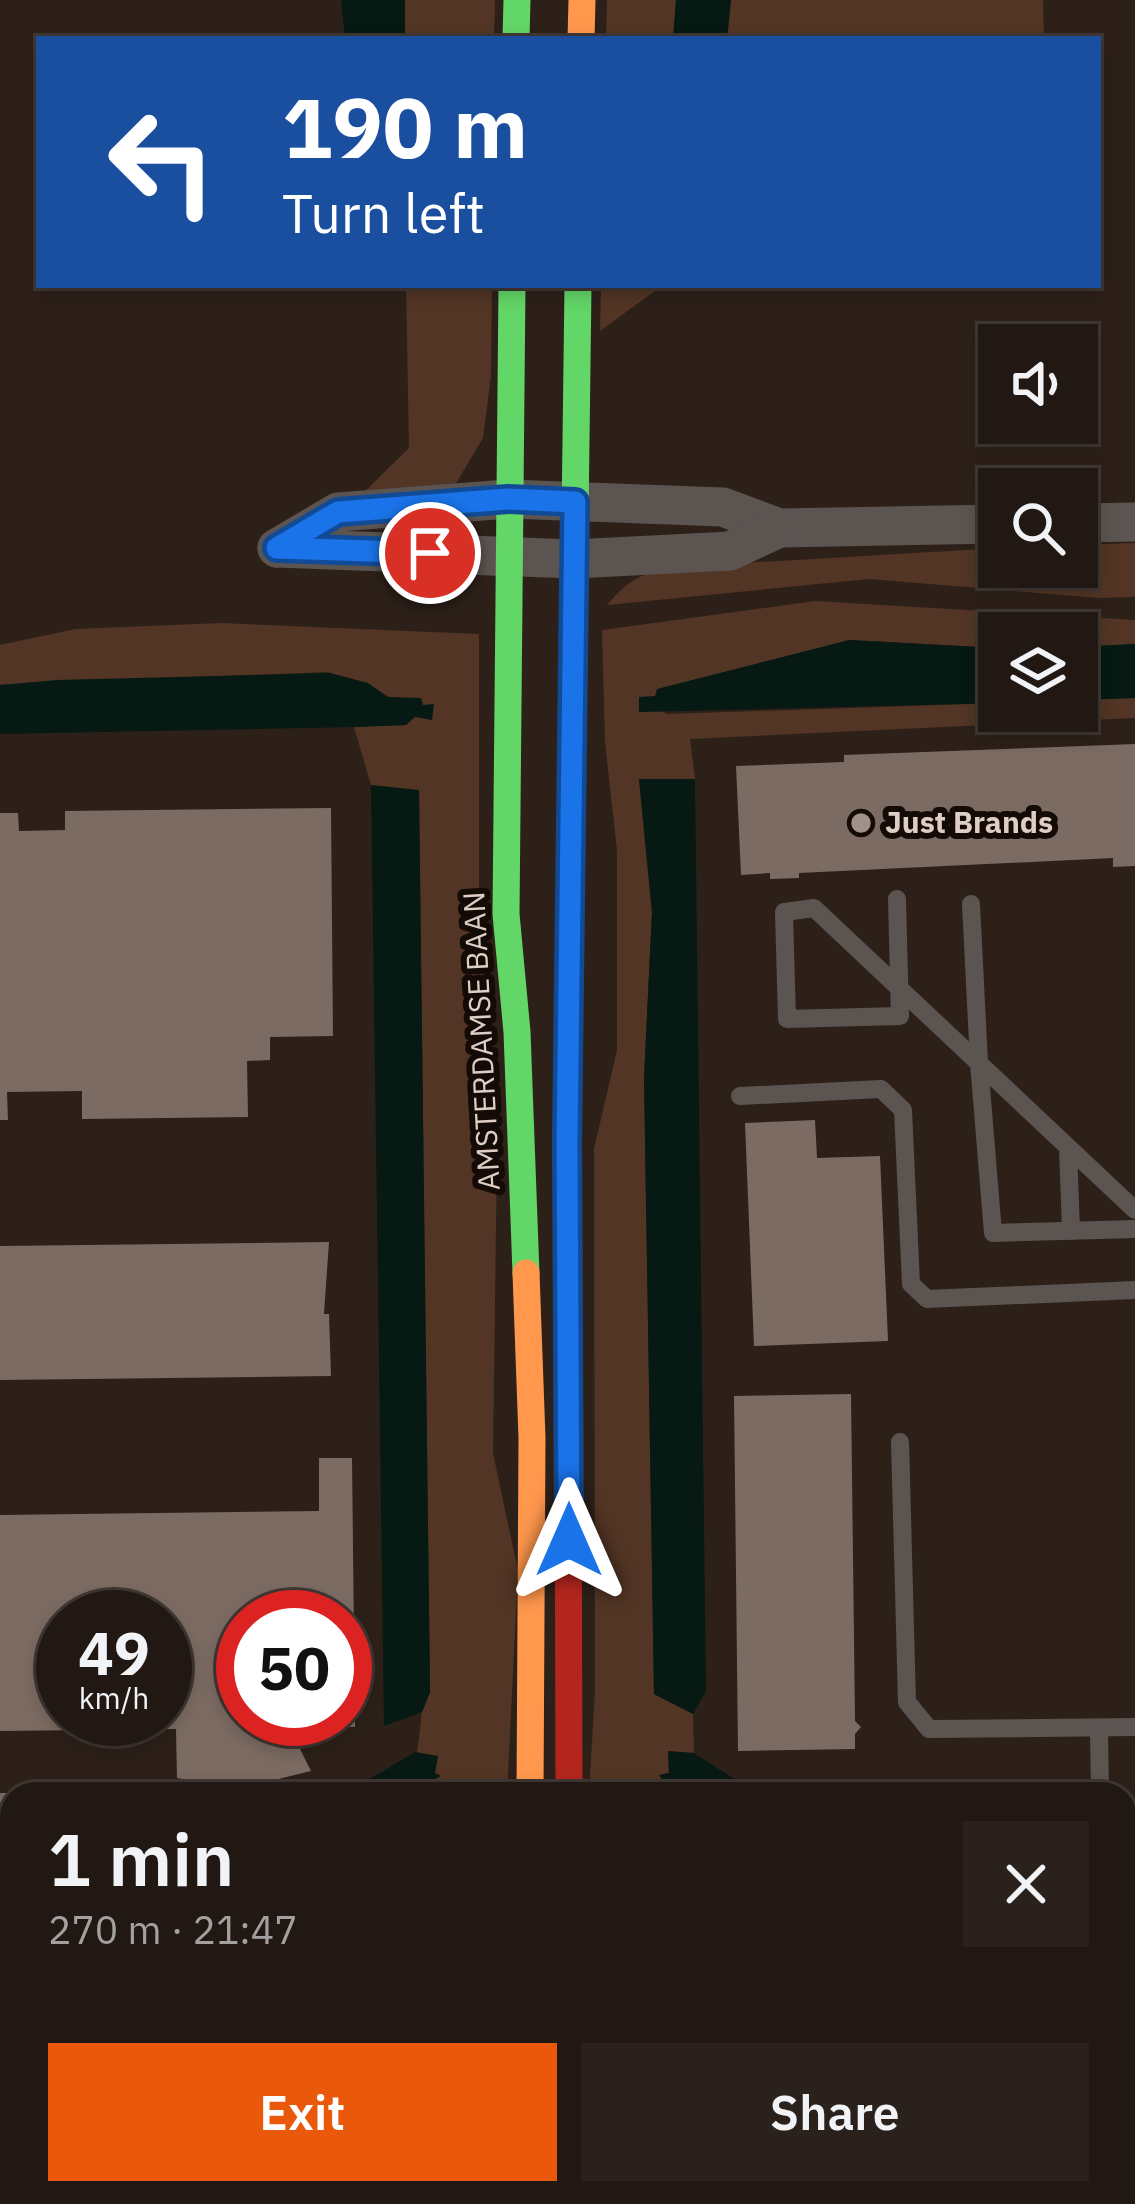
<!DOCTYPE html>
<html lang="en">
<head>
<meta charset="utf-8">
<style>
  body { margin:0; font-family:"IBM Plex Sans",sans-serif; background:#2a211c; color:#f1f3f6; height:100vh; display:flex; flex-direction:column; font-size:45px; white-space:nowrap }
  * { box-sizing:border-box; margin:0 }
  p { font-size:39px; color:#a2a0a0 }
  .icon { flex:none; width:66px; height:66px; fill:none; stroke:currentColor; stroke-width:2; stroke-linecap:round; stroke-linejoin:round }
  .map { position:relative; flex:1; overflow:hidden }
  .side { position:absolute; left:0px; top:1782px; width:1137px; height:423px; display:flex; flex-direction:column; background:#221813; border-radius:36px 36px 0 0; box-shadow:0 6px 18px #0003,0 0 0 3px #3f3733 }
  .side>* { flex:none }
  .top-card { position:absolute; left:36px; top:36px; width:1065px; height:252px; border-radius:0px; box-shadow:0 6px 18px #0003,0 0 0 3px #3f3733; background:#1a4fa0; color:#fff; overflow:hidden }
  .fabs { position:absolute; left:978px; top:324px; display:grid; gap:24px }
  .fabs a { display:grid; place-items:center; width:120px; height:120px; border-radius:0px; background:#221813; box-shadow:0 6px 18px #0003,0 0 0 3px #3f3733; font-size:60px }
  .speed { position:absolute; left:36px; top:1590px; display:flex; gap:24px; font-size:60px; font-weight:700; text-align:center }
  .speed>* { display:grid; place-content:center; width:156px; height:156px; border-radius:50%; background:#221813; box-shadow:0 6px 18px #0003,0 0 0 3px #3f3733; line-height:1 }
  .speed small { font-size:30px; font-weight:400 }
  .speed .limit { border:18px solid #d22; background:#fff; color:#111 }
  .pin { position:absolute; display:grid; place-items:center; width:102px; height:102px; color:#fff; margin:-51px; border:6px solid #fff; border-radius:50%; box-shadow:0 3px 12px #0007 }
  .me { position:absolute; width:132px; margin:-66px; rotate:0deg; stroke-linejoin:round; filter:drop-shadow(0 0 9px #0008) }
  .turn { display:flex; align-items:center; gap:42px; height:252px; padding:0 48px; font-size:54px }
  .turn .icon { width:156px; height:156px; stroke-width:2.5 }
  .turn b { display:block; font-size:84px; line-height:102px }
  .round { display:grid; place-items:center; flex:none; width:126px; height:126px; border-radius:0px; background:#2a211c }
  .headline { display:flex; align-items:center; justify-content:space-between; height:204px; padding:0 48px }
  h1 { font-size:72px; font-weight:600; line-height:90px }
  .primary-button { display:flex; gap:24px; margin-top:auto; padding:24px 48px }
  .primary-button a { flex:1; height:138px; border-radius:0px; background:#ea580c; color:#fff; font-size:48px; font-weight:600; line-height:138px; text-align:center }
  .primary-button a+a { background:#2a211c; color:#f1f3f6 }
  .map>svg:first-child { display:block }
  .green { fill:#523524 }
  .forest { fill:#663a21 }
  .water { fill:#061913 }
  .building { fill:#7c6b62; fill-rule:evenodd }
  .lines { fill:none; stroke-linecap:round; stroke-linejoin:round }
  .lane { stroke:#5b5451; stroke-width:18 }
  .street { stroke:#5b5451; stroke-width:39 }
  .fast { stroke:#63d668; stroke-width:27 }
  .slow { stroke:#ff974d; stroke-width:27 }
  .jam { stroke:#b3261e; stroke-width:27 }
  .route-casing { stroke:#114b97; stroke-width:30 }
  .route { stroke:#1a73e8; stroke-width:21 }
  .poi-dot { fill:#a09189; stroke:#150b06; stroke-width:4.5 }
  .labels { text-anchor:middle; stroke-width:12; stroke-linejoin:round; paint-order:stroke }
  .poi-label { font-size:30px; font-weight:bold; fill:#decec6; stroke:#150b06; text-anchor:start }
  .street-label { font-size:30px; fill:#decec6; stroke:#150b06 }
</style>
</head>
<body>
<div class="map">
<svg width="1135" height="2204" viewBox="0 0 1135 2204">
  <rect width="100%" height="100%" fill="#2d2019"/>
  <g class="green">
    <path d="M 405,0 L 495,0 L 494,39 L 405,39 Z"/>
    <path d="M 607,0 L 676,0 L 673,39 L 606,39 Z"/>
    <path d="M 731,0 L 1043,0 L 1044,39 L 727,39 Z"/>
    <path d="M 406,285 L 492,285 L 491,376 L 483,438 L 455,485 L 353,503 L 409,448 Z"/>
    <path d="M 601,285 L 663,285 L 600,331 Z"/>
    <path d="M 1135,543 L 1135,597 L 1098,598 L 869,579 L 607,605 C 628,580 643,572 675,567 L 999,548 L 999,567 L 1077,567 L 1077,545 Z"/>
    <path d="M 815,601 L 1135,620 L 1135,644 L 1077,647 L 1077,633 L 999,633 L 999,648 L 849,640 L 657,710 L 668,714 L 999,703 L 999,711 L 1077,711 L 1077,700 L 1135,698 L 1135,718 L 690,739 L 695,779 L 639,779 L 652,912 L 644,1078 L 654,1694 L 693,1714 L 694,1753 L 668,1752 L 669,1773 L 661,1775 L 672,1794 L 589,1794 L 595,1690 L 594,1149 L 617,1050 L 617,851 L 605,743 L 602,630 Z"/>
    <path d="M 221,623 L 479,634 L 479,916 L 498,1076 L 493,1453 L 518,1571 L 507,1794 L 432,1794 L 435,1773 L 417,1753 L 422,1712 L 430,1692 L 419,791 L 371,785 L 354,727 L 406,725 L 423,705 L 388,697 L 328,672 L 0,685 L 0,645 L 75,629 Z"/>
    <path d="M 12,2173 L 12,2193 L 362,2193 L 367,2204 L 0,2204 L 0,2175 Z"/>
    <path d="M 1125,2180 L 1135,2181 L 1135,2204 L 743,2204 L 747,2193 L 1125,2193 Z"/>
    <path d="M 414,2193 L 679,2193 L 672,2204 L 421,2204 Z"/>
  </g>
  <path class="forest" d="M 469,2193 L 634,2193 L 627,2204 L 477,2204 Z"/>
  <g class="water">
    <path d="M 341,0 L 405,0 L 405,39 L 345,39 Z"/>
    <path d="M 676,0 L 731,0 L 727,39 L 673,39 Z"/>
    <path d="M 849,640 L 999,648 L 999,703 L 639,712 L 639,697 L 655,696 L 657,689 Z"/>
    <path d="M 1135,644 L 1135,698 L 1077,700 L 1077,647 Z"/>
    <path d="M 330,673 L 368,683 L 388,697 L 421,698 L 423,705 L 434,704 L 432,720 L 415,717 L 406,725 L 354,727 L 0,734 L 0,685 L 57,680 Z"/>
    <path d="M 639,779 L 695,779 L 706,1691 L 693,1714 L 654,1694 L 644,1078 L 652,912 Z"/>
    <path d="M 371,785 L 419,790 L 430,1692 L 422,1712 L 384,1726 Z"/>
    <path d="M 668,1751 L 694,1753 L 757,1794 L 672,1794 L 659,1775 L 669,1773 Z"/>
    <path d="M 415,1752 L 438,1756 L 435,1773 L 441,1776 L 435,1779 L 432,1794 L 345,1794 Z"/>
  </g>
  <g class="building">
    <path d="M 1135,744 L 1135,866 L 1113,867 L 1113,858 L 799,873 L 799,878 L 770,879 L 770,873 L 741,875 L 736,766 L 844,762 L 844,755 Z"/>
    <path d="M 331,808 L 333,1036 L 270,1037 L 270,1060 L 247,1061 L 248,1117 L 82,1119 L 82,1091 L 7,1092 L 8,1120 L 0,1120 L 0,813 L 18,813 L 19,831 L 65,830 L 65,811 Z"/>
    <path d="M 815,1120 L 817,1158 L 880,1156 L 888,1341 L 754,1346 L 745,1123 Z"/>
    <path d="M 329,1242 L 324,1314 L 329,1314 L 331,1376 L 0,1380 L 0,1246 Z"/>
    <path d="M 851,1394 L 855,1721 L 861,1727 L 855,1734 L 855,1749 L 738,1751 L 734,1396 Z"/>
    <path d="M 319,1458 L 352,1458 L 355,1727 L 297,1727 L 298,1745 L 311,1771 L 258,1784 L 204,1783 L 177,1778 L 176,1729 L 0,1731 L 0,1515 L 319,1511 ZM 63,1617 L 165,1617 L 165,1719 L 63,1719 ZM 243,1617 L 345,1617 L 345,1719 L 243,1719 Z"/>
    <path d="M 1045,1782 L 1045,1794 L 955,1794 L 955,1783 Z"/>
    <path d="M 0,1793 L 9,1793 L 12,1823 L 12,1997 L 0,1997 Z"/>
  </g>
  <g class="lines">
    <g class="lane">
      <path d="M 897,899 L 900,1016 L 787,1019 L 784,912 L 814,908 C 921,1009 1028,1110 1135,1210"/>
      <path d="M 971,904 L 979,1063 L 993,1233 L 1135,1229"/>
      <path d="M 740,1096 L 881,1089 L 903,1110 L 911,1284 L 927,1299 L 1135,1290"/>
      <path d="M 1068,1148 L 1071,1231"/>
      <path d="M 900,1442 L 907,1702 L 929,1729 L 1135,1727"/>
      <path d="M 1099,1728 L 1100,1794"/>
      <path d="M 1125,2020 L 1135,2021"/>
    </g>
    <g class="street">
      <path d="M 1077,523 L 1135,522"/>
      <path d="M 277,548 L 338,512 L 508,499 L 723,507 L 779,528 L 999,524"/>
      <path d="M 277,548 L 574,559 L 730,551 L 779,528"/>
      <path d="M 0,2116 L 12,2115"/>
      <path d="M 1125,2163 L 1135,2165"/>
      <path d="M 0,2164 L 12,2164"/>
    </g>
    <g class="fast">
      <path d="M 516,39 L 517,0"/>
      <path d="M 512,285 L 506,914 L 517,1032 L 526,1273"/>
      <path d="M 568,1429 L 567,1143 L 578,285"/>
      <path d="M 375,2193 L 379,2204"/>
      <path d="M 719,2204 L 723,2193"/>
    </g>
    <g class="slow">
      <path d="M 581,39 L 582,0"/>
      <path d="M 526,1273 L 532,1438 L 530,1794"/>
    </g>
    <path class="jam" d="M 568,1429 L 569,1794"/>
  </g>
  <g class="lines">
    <defs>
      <path id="route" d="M 430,553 L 277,548 L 338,512 L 508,499 L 575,502 L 567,1143 L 569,1540"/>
    </defs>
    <use href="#route" class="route-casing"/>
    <use href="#route" class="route"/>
  </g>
  <circle class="poi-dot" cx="861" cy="823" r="12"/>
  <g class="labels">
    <g class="poi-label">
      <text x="885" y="833">Just Brands</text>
    </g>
    <g class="street-label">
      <text transform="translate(482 1041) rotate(-93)" y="10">AMSTERDAMSE BAAN</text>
    </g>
  </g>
</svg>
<div class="fabs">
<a><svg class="icon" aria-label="sound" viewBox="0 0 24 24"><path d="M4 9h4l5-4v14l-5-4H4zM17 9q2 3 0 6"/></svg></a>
<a><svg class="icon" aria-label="search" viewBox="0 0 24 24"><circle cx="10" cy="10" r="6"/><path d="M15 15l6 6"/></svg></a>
<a><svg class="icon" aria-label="layers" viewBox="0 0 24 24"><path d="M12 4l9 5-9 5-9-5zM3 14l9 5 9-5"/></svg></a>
</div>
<div class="speed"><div>49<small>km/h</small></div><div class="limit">50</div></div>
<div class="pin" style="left:430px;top:553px;background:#d93025"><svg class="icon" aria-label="arrive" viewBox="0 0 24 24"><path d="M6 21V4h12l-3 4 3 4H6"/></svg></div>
<svg class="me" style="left:569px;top:1540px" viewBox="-20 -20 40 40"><path d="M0-17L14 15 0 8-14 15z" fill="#1a73e8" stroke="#fff" stroke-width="4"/></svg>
<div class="top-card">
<div class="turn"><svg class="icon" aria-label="left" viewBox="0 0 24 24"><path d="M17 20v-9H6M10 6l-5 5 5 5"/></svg><div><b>190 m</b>Turn left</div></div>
</div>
<section class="side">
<div class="headline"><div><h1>1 min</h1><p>270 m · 21:47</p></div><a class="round"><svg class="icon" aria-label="close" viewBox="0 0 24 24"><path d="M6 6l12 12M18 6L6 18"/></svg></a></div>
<div class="primary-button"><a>Exit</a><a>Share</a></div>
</section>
</div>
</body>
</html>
